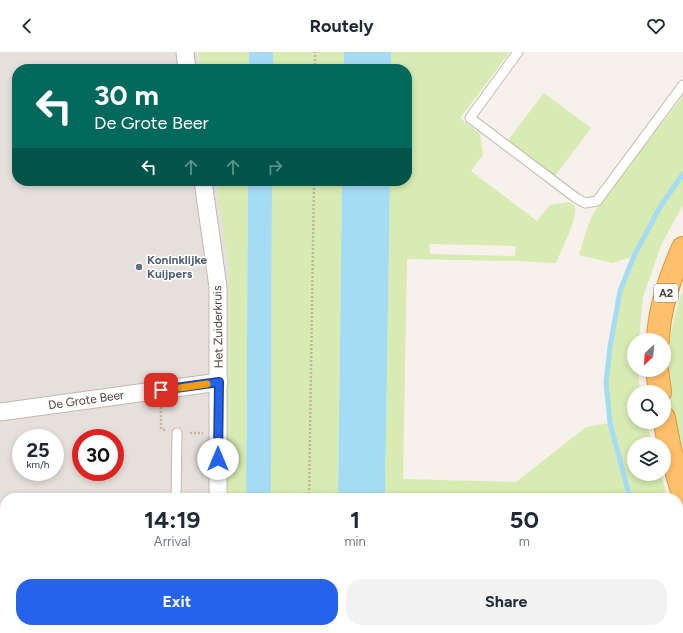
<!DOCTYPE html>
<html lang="en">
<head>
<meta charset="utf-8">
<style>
  body { margin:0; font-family:Figtree,sans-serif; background:#f2f2f3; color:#1f2937; height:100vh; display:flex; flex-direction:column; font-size:15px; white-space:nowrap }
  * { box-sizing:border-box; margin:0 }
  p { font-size:13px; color:#747a83 }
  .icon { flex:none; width:22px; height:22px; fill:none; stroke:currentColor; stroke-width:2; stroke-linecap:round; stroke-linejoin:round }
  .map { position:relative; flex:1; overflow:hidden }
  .side { position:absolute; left:0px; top:441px; width:683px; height:140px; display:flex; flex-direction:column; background:#fff; border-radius:16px 16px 0 0; box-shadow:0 2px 6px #0003 }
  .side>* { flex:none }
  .guide { position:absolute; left:12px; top:12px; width:400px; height:122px; border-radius:16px; box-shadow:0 2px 6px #0003; background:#00695c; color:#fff; overflow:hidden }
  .needle { width:26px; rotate:206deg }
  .fabs { position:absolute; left:627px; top:281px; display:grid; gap:8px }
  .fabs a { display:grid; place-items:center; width:44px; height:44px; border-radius:50%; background:#fff; box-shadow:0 2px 6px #0003; font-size:20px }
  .speed { position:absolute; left:12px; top:377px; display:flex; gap:8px; font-size:20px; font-weight:700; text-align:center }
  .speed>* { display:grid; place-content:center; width:52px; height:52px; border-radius:50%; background:#fff; box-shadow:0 2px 6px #0003; line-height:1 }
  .speed small { font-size:10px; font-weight:400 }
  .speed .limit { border:6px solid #d22; background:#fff; color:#111 }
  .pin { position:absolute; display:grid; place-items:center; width:34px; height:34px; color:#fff; margin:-17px; border-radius:8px; box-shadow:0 2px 6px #0006 }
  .me { position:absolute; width:44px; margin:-22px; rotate:0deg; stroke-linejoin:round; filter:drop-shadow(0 0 3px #0008) }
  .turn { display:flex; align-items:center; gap:14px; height:84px; padding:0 16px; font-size:18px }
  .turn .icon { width:52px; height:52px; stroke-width:2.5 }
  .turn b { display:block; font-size:28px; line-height:34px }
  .lanes { display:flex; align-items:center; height:38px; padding:0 16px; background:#0003; justify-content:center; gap:20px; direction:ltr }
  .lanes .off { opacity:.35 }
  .eta { display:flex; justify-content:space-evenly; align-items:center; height:68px; text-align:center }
  .eta b { font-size:24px; font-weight:700; line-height:28px }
  .action { display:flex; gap:8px; margin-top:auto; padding:8px 16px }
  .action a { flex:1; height:46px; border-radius:16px; background:#2563eb; color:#fff; font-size:16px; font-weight:700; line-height:46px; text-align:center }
  .action a+a { background:#f2f2f3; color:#1f2937 }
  header { display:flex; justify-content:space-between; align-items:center; height:52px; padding:0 16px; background:#fff; font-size:18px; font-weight:700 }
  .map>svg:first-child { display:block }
  .industrial { fill:#e6e0dc; fill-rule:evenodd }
  .green { fill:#d7ebb2; fill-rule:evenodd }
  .parking { fill:#e4e2df }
  .water { fill:#a5dcf4 }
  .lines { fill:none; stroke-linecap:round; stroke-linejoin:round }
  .stream { stroke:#a5dcf4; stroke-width:5 }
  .service-casing { stroke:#c2b8ac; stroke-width:11 }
  .minor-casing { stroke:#c2b8ac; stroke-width:19 }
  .motorway-casing { stroke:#e59335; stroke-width:24 }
  .path { stroke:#c5b39d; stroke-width:2.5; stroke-dasharray:2 2; stroke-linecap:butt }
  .service { stroke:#fff; stroke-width:9 }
  .minor { stroke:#fff; stroke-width:17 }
  .motorway { stroke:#ffc06c; stroke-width:22 }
  .route-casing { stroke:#184099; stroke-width:10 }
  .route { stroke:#2563eb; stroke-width:7 }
  .slow { stroke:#f59e0b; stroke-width:7 }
  .service-dot { fill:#5c6f8a; stroke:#fff; stroke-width:1.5 }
  .labels { text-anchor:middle; stroke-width:3; stroke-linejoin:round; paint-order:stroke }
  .shield { fill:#fff; stroke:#817a74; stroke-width:1 }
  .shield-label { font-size:11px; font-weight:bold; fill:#4b4138 }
  .service-label { font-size:12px; font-weight:bold; fill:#4e5e75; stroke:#fff; text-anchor:start }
  .street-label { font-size:12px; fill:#4b4138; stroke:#fff }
</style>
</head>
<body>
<header><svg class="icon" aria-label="back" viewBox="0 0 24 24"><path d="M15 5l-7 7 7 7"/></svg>Routely<svg class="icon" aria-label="heart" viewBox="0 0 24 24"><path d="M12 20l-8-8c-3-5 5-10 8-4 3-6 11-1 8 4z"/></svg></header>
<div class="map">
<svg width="683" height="581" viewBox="0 0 683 581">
  <rect width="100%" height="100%" fill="#f6f1eb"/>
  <path class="industrial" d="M 0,0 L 197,0 L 200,17 L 17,17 L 17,129 L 216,129 L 230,217 L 228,446 L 5,446 L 5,576 L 227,576 L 227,581 L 0,581 ZM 21,386 L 55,386 L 55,420 L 21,420 ZM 81,386 L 115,386 L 115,420 L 81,420 Z"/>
  <g class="green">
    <path d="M 198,0 L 249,0 L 249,17 L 200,17 Z"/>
    <rect x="273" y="0" width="71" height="17"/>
    <path d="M 391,0 L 510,0 L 460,66 L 480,82 L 483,103 L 471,119 L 537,169 L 550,153 L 569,150 L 575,154 C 578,167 561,198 556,211 L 515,209 L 407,207 L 403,427 L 516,430 L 586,375 L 610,371 L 606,330 L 610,295 L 620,239 L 634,204 L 613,211 L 579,203 L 588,173 L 594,160 L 683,44 L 683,153 L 662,191 L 643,245 L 639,288 L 634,288 L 634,318 L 638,318 L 640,340 L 634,340 L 634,370 L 647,370 L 652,392 L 634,392 L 634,422 L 661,422 L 668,446 L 385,446 L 390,129 L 407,129 L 407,17 L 391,17 ZM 429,192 L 516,194 L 515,204 L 430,202 Z"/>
    <path d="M 544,41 L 591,76 L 555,124 L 508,88 Z"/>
    <path d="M 216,129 L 248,129 L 246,446 L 228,446 L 229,217 Z"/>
    <path d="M 272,129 L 342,129 L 338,446 L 271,446 Z"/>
    <path d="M 683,237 L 683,409 C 666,347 661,298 683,237 Z"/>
    <path d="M 678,475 L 683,489 L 683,581 L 383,581 L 383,576 L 678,576 Z"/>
    <rect x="227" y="576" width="18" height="5"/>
    <rect x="270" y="576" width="67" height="5"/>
  </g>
  <path class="parking" d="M 113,576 L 203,576 L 203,581 L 114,581 Z"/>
  <g class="water">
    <rect x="249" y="0" width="24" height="17"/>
    <rect x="344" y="0" width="47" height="17"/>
    <path d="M 248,129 L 272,129 L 271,446 L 246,446 Z"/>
    <path d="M 342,129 L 390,129 L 385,446 L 338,446 Z"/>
    <rect x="245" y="576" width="25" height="5"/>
    <rect x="337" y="576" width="46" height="5"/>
  </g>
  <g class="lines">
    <g class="stream">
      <path d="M 630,446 L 610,371 L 606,330 L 610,295 L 620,239 L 634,204 L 660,155 L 683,122"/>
      <path d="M 674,576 L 675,581"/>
    </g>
    <defs>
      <g id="service">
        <path d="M 518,0 L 470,66 L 576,146 L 585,151 L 597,149 L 683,33"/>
        <path d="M 176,446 L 177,381"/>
      </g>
      <g id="minor">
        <path d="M 185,0 L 187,17"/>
        <path d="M 203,129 L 218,235 L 218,446"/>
        <path d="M 0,360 L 219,330"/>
        <path d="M 217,581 L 217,576"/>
      </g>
      <g id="motorway">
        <path d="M 658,288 C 659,256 670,225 683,196"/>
        <path d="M 657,318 L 660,340"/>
        <path d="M 664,366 L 670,397 L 683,443"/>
      </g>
    </defs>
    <use href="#service" class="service-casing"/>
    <use href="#minor" class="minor-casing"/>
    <use href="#motorway" class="motorway-casing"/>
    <g class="path">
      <path d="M 315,17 L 315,0"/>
      <path d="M 161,355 L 161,377 L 165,378"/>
      <path d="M 190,381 L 203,381"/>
      <path d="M 309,446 L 314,129"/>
      <path d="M 307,576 L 307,581"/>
    </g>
    <use href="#service" class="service"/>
    <use href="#minor" class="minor"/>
    <use href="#motorway" class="motorway"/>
  </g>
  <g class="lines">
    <defs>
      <path id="route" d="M 161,338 L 219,330 L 218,407"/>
    </defs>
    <use href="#route" class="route-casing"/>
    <use href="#route" class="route"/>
    <path class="slow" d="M 180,336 L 207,332"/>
  </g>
  <circle class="service-dot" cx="139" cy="215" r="4"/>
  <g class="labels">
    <rect class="shield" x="654" y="232" width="24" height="18" rx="3"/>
    <g class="shield-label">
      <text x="666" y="245">A2</text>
    </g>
    <g class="service-label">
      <text x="147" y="212">Koninklijke<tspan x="147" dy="14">Kuijpers</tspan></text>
    </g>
    <g class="street-label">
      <text transform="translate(218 275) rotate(-91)" y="4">Het Zuiderkruis</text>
      <text transform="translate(86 348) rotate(-8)" y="4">De Grote Beer</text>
    </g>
  </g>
</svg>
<div class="fabs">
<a><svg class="needle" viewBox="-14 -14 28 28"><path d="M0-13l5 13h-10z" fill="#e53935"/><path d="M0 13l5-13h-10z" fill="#747a83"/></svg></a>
<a><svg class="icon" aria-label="search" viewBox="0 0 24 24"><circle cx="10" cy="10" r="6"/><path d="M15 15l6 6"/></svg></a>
<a><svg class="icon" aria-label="layers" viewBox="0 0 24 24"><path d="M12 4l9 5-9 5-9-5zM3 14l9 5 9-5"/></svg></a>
</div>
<div class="speed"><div>25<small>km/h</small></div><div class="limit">30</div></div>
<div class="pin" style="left:161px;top:338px;background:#d93025"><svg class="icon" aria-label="arrive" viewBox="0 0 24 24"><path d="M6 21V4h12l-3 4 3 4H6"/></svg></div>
<svg class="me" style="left:218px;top:407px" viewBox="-20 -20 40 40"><circle r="19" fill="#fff"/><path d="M0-13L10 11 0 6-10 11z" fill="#2563eb"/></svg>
<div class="guide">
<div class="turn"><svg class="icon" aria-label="left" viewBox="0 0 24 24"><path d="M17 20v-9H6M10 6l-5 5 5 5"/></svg><div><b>30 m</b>De Grote Beer</div></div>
<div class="lanes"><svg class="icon" aria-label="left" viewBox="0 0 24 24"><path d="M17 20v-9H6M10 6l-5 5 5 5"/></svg><svg class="icon off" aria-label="ahead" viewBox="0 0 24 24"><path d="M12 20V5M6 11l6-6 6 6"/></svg><svg class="icon off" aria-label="ahead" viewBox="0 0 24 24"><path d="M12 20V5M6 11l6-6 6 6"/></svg><svg class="icon off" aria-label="right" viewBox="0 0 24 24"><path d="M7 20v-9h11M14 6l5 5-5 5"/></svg></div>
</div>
<section class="side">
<div class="eta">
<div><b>14:19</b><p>Arrival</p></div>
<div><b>1</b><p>min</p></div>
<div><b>50</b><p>m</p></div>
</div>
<div class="action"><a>Exit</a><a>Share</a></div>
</section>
</div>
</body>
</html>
